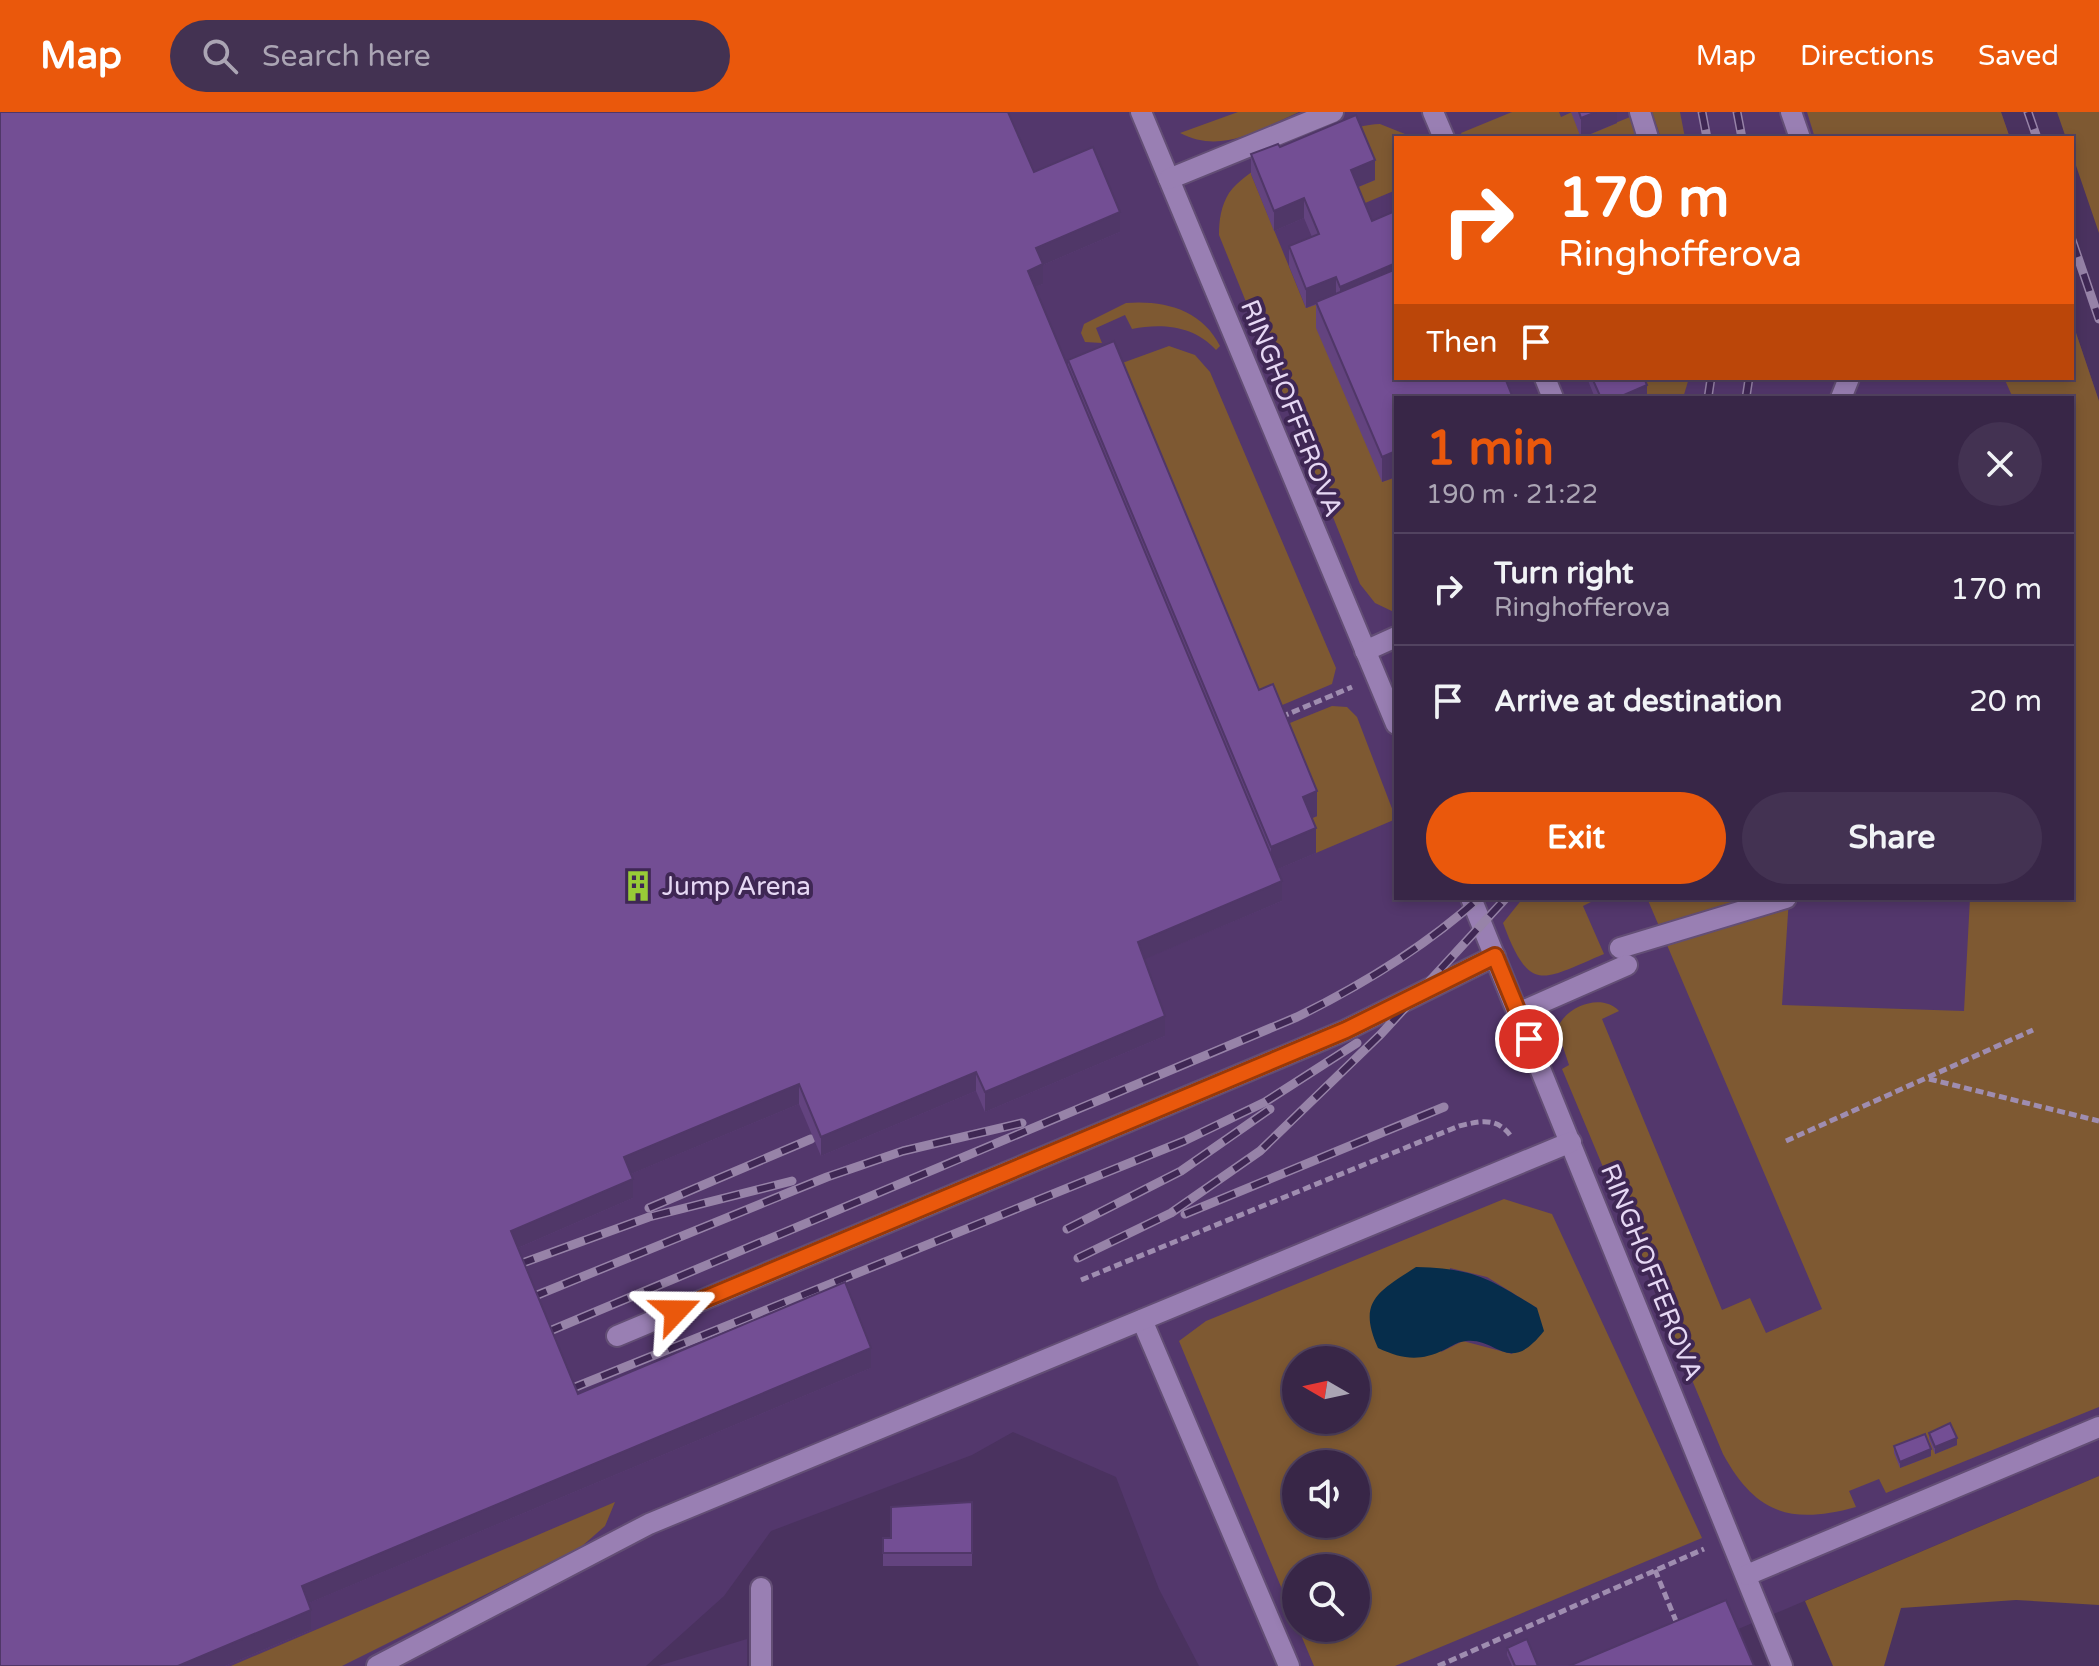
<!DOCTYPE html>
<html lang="en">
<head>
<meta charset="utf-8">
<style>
  body { margin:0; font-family:"Varela Round",sans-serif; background:#433252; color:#f1f3f6; height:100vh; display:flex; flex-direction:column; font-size:30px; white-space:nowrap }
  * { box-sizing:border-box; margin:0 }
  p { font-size:26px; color:#aba5b4 }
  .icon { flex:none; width:44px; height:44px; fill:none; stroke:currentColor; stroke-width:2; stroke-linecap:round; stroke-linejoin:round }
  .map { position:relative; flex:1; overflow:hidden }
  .panel { position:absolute; left:1394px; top:284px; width:680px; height:504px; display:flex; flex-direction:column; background:#382647; border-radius:0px; box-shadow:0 4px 12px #0003,0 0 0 2px #524360 }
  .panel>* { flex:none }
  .hud { position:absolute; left:1394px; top:24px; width:680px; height:244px; border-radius:0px; box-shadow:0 4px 12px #0003,0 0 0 2px #524360; background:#ea580c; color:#fff; overflow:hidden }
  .needle { width:52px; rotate:279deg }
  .controls { position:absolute; left:1282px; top:1234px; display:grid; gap:16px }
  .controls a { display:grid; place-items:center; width:88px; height:88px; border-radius:50%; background:#382647; box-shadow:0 4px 12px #0003,0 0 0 2px #524360; font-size:40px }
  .pin { position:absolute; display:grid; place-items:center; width:68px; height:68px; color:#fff; margin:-34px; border:4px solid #fff; border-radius:50%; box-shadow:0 2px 8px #0007 }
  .me { position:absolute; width:88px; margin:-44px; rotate:67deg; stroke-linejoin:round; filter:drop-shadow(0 0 6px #0008) }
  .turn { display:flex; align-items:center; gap:28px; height:168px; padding:0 32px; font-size:36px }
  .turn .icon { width:104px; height:104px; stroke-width:2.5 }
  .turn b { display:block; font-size:56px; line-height:68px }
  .then { display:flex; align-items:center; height:76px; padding:0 32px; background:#0003; gap:16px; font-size:30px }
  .round { display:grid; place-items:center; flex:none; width:84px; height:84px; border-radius:42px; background:#433252 }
  .headline { display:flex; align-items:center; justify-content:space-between; height:136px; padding:0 32px }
  h1 { font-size:48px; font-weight:700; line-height:60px; color:#ea580c }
  .primary-button { display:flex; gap:16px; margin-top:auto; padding:16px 32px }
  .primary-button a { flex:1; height:92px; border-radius:48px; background:#ea580c; color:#fff; font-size:32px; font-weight:700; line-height:92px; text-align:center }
  .primary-button a+a { background:#433252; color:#f1f3f6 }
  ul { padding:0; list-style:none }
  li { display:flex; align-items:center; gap:24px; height:112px; padding:0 32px; border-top:2px solid #524360 }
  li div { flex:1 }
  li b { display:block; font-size:30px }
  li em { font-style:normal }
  header { display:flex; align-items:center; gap:48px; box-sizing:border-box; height:112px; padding:0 40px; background:#ea580c; color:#fff }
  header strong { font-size:38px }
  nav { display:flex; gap:44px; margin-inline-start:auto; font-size:28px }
  .search { width:560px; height:72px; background:#433252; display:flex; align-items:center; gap:20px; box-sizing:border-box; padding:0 28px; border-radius:44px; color:#aba5b4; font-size:30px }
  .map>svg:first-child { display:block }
  .built { fill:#53376c; fill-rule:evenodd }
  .green { fill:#7e5932; fill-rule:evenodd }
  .water { fill:#062d4b }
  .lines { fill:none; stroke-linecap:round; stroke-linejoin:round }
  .minor-casing { stroke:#634e75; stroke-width:24 }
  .path { stroke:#9f8db0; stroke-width:5; stroke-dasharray:8 4; stroke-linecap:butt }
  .minor { stroke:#997fb3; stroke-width:20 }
  .rail-casing { stroke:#9783a8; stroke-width:9 }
  .rail { stroke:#3f2754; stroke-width:6; stroke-dasharray:18; stroke-linecap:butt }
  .wall { fill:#63437f }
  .shaded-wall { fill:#503768 }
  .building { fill:#734e94; stroke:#503768; stroke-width:2 }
  .route-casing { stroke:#983908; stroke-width:20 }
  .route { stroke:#ea580c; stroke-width:14 }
  .labels { text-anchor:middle; stroke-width:8; stroke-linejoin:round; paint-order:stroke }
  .street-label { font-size:26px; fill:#e6d8f4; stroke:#3f2754 }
  .poi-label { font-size:26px; fill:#e6d8f4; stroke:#3f2754; text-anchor:start }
</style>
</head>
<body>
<header>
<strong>Map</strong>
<div class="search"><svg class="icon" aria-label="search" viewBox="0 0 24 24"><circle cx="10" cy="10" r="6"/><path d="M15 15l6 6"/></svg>Search here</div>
<nav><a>Map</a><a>Directions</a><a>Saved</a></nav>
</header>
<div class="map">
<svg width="2099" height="1554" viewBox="0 0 2099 1554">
  <rect width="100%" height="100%" fill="#4a325f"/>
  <g class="built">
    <path d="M 0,0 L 2001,0 L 2010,26 L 1396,26 L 1396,266 L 2072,266 L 2072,209 L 2099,289 L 2099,1364 L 1736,1518 L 1751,1554 L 1199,1554 L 1159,1477 L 1116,1365 L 1013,1320 L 972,1343 L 771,1419 L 724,1484 L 646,1554 L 0,1554 ZM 1396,286 L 2072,286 L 2072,786 L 1396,786 ZM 1296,1248 L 1356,1248 L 1356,1308 L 1296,1308 ZM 1296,1352 L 1356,1352 L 1356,1412 L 1296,1412 ZM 1296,1456 L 1356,1456 L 1356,1516 L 1296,1516 Z"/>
    <path d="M 747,1527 L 747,1554 L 658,1554 Z"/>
  </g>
  <g class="green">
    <path d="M 1238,0 L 1299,0 C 1260,17 1222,43 1180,21 Z"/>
    <path d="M 1512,0 L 1559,0 L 1561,5 L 1572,0 L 1581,25 L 1630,5 L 1636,26 L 1463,26 L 1461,21 Z"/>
    <path d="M 1652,0 L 1680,0 L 1685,26 L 1661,26 Z"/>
    <path d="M 1807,0 L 2001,0 L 2010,26 L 1815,26 Z"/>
    <path d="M 2057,0 L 2099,0 L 2099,121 L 2072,42 L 2072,26 L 2066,26 Z"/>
    <path d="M 1380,12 L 1415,26 L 1396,26 L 1396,78 L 1358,94 L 1251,62 L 1306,196 L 1336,184 L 1396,365 L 1396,501 L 1375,491 L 1360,472 L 1219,123 C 1219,108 1221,94 1229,81 C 1252,48 1341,13 1380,12 Z"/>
    <path d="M 1126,191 C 1165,188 1202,198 1220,234 L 1216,238 C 1194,214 1163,211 1132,217 L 1125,203 L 1096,216 L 1102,231 L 1085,230 L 1081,221 L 1084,212 Z"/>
    <path d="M 2072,209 L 2099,289 L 2099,1295 L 1886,1381 L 1879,1367 L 1849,1379 L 1856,1395 C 1791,1413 1756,1402 1723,1342 L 1562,957 L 1569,953 L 1557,917 C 1565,895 1601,880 1619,899 L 1602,907 L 1722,1198 L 1750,1186 L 1766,1221 L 1822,1197 L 1647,786 L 1789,786 L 1782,893 L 1964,899 L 1970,786 L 2072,786 L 2072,286 L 2013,286 L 2004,266 L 2072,266 Z"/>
    <path d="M 1169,234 L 1195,243 L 1210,260 L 1336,556 L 1332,572 L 1259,603 L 1114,254 Z"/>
    <path d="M 1638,266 L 1689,266 L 1683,286 L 1647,286 Z"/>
    <path d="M 1332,594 L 1347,595 L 1357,605 L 1396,707 L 1316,741 L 1303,710 L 1317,704 L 1280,615 Z"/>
    <path d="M 1523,786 L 1599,786 L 1583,794 L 1604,842 C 1542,868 1530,883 1503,811 Z"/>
    <path d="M 1504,1087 L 1552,1102 L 1702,1426 L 1395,1554 L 1314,1554 L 1298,1516 L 1356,1516 L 1356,1456 L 1296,1456 L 1296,1511 L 1179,1229 L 1206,1209 ZM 1450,1156 L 1487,1165 L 1537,1196 L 1512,1242 L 1463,1229 L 1441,1240 ZM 1296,1248 L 1356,1248 L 1356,1308 L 1296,1308 ZM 1296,1352 L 1356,1352 L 1356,1412 L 1296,1412 Z"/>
    <path d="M 2099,1364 L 2099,1493 L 2016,1488 L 1901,1496 L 1884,1554 L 1833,1554 L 1805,1489 Z"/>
    <path d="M 615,1390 L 605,1414 L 581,1435 L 342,1554 L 231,1554 Z"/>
  </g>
  <path class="water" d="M 1416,1155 C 1473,1156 1490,1167 1537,1196 L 1544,1219 C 1506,1267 1497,1221 1461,1230 C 1455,1231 1449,1236 1444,1238 C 1419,1250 1402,1247 1378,1236 C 1357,1189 1378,1180 1416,1155 Z"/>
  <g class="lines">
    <defs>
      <g id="minor">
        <path d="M 1141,0 L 1396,612"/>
        <path d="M 1433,0 L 1444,26"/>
        <path d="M 1640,0 L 1648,26"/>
        <path d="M 1791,0 L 1800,26"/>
        <path d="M 1169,67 L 1333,0"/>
        <path d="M 1545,266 L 1553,286"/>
        <path d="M 1841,286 L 1849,266"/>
        <path d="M 1365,539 L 1396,525"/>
        <path d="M 1471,786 L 1782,1554"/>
        <path d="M 1620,836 L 1786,786"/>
        <path d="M 1518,901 L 1627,853"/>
        <path d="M 1142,1208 L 1289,1554"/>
        <path d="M 617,1224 L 1346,918 L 1495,844"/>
        <path d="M 1747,1463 L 2099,1315"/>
        <path d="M 377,1554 L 649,1412 L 1571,1030"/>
        <path d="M 761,1554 L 761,1476"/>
      </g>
    </defs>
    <use href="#minor" class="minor-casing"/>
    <g class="path">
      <path d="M 1281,605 L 1352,575"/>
      <path d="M 1929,967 L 2099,1009"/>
      <path d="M 1786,1029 L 2033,918"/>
      <path d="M 1081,1168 L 1459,1014 C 1480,1009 1496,1005 1510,1023"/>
      <path d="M 1655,1458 L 1678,1514"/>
      <path d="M 1438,1554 L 1704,1437"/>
    </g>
    <use href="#minor" class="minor"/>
    <defs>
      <g id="rail">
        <path d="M 1702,0 L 1707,26"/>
        <path d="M 1737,0 L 1742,26"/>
        <path d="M 2028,0 L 2037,26"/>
        <path d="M 2072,128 L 2099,207"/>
        <path d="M 1708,286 L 1711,266"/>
        <path d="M 1746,286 L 1749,266"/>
        <path d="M 649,1096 L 811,1027"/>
        <path d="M 1185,1102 L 1444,995"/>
        <path d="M 1067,1117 L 1181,1059 L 1270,997"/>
        <path d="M 1078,1146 L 1171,1101 L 1260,1039 L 1381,922 L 1506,786"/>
        <path d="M 517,1153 L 649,1105 L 792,1069"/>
        <path d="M 530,1186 L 827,1065 L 903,1039 L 1022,1011"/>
        <path d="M 545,1221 L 1297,905 C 1362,873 1425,835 1479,786"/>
        <path d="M 568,1278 L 1184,1029 L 1265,990 L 1357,931"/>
      </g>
    </defs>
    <use href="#rail" class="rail-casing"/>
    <use href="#rail" class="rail"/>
  </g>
  <g class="wall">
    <path d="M 1571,0 L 1617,0 L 1617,11 L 1581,26 Z"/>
    <path d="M 1280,35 L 1375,68 L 1358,75 L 1396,286 L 1396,365 L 1382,370 L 1316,216 L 1316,193 L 1306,196 L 1289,154 L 1289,134 L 1312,125 L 1304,106 L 1274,119 L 1251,62 L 1251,42 Z"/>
    <path d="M 1034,60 L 1120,120 L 1043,153 L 1043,172 L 1035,175 L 1068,254 L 1068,248 L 1259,578 L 1317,704 L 1312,706 L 1316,741 L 1278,757 L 1282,789 L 1144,847 L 1165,924 L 985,1000 L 976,979 L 821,1044 L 799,992 L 631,1062 L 633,1086 L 518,1136 L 578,1282 L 871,1256 L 309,1491 L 311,1518 L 225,1554 Z"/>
    <path d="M 1587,266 L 1644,266 L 1647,286 L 1595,286 Z"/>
    <path d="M 1929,1321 L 1957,1333 L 1935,1342 L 1929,1327 Z"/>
    <path d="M 1894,1334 L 1931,1344 L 1900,1356 L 1894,1341 Z"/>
    <path d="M 972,1390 L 972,1454 L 883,1454 L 883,1426 L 891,1426 Z"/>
    <path d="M 1507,1536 L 1538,1554 L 1512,1554 L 1507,1543 Z"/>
  </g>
  <g class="shaded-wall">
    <path d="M 1596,0 L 1617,0 L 1617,11 L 1581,26 L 1581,6 Z"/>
    <path d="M 1375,48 L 1375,68 L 1351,78 L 1351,58 Z"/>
    <path d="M 1304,86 L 1304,106 L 1274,119 L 1274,99 Z"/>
    <path d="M 1120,100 L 1120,120 L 1043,153 L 1043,172 L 1028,178 L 1028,159 L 1036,136 Z"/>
    <path d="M 1396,151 L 1396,171 L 1340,194 L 1340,175 Z"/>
    <path d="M 1336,165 L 1336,184 L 1306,196 L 1306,177 Z"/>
    <path d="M 1647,273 L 1647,286 L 1617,286 Z"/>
    <path d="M 1396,339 L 1396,365 L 1382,370 L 1382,345 Z"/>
    <path d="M 1317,679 L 1317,704 L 1303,710 L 1303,685 Z"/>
    <path d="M 1316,716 L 1316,741 L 1271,760 L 1271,735 Z"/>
    <path d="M 1282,769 L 1282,789 L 1138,850 L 1138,830 Z"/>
    <path d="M 1165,904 L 1165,924 L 985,1000 L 985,980 Z"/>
    <path d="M 976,960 L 976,979 L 821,1044 L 821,1025 Z"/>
    <path d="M 799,972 L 799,992 L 624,1065 L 624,1045 Z"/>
    <path d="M 633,1067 L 633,1086 L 511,1139 L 511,1119 Z"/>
    <path d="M 871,1236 L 871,1256 L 302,1494 L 302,1474 Z"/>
    <path d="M 1957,1326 L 1957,1333 L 1935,1342 L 1935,1335 Z"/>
    <path d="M 1931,1337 L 1931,1344 L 1900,1356 L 1900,1350 Z"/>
    <path d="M 311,1498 L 311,1518 L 225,1554 L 178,1554 Z"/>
  </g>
  <g class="building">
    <path d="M 0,0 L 1008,0 L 1034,60 L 1093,35 L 1120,100 L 1036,136 L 1043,152 L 1028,159 L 1282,769 L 1138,830 L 1165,904 L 985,980 L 976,960 L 821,1025 L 799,972 L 624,1045 L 633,1067 L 511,1119 L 578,1282 L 845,1170 L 871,1236 L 302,1474 L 311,1498 L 178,1554 L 0,1554 Z"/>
    <path d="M 1579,0 L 1596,0 L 1581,6 Z"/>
    <path d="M 1356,3 L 1375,48 L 1351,58 L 1372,109 L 1395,99 L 1396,151 L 1340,175 L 1336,165 L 1306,177 L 1289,134 L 1319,122 L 1304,86 L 1274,99 L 1251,42 L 1278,32 L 1280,35 Z"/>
    <path d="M 1396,157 L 1396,266 L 1505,266 L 1513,286 L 1396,286 L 1396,339 L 1382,345 L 1316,190 Z"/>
    <path d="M 1114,229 L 1259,578 L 1273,572 L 1317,679 L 1303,685 L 1316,716 L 1271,735 L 1068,248 Z"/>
    <path d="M 1592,266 L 1644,266 L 1647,273 L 1617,286 L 1601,286 Z"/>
    <path d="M 1950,1311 L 1957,1326 L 1935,1335 L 1929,1321 Z"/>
    <path d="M 1925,1322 L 1931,1337 L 1900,1350 L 1894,1334 Z"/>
    <path d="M 972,1390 L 972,1441 L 883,1441 L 883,1426 L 891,1426 L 891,1395 Z"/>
    <path d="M 1726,1488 L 1754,1554 L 1569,1554 Z"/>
    <path d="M 1527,1527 L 1538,1554 L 1515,1554 L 1507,1536 Z"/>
  </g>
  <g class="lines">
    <defs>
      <path id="route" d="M 676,1199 L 1346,918 L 1495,844 L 1529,927"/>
    </defs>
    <use href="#route" class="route-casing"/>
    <use href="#route" class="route"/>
  </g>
  <defs>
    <symbol id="building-bare" viewBox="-9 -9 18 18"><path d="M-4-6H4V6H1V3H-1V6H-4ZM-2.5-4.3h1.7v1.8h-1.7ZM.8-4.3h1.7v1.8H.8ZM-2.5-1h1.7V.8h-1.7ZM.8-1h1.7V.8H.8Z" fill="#98cb37" stroke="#3f2754" stroke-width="2.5" paint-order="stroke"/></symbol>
  </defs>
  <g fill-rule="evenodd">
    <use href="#building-bare" x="616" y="752" width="44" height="44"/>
  </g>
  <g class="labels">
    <g class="street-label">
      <text transform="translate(1292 296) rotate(68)" y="9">RINGHOFFEROVA</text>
      <text transform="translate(1652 1160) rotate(68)" y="9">RINGHOFFEROVA</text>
    </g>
    <g class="poi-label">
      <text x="662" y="783">Jump Arena</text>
    </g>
  </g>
</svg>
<div class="controls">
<a><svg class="needle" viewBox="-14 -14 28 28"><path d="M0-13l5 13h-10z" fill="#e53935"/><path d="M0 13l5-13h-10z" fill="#aba5b4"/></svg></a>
<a><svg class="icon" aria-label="sound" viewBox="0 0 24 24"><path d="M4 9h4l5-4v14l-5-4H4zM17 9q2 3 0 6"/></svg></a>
<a><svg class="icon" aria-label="search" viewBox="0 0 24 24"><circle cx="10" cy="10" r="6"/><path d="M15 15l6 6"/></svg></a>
</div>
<div class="pin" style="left:1529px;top:927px;background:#d93025"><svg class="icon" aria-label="arrive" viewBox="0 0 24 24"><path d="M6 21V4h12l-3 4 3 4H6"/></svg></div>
<svg class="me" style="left:676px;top:1199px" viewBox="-20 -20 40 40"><path d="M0-17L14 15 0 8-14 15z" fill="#ea580c" stroke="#fff" stroke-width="4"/></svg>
<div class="hud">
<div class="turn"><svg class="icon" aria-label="right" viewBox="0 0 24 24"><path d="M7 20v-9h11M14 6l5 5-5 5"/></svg><div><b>170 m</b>Ringhofferova</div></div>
<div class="then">Then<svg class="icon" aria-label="arrive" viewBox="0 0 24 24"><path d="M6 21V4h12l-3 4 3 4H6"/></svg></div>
</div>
<section class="panel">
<div class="headline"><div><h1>1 min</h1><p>190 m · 21:22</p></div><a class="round"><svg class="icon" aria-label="close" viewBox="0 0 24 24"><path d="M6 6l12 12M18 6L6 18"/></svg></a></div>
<ul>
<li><svg class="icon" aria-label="right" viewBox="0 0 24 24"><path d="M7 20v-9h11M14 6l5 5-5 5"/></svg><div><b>Turn right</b><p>Ringhofferova</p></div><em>170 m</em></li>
<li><svg class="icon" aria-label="arrive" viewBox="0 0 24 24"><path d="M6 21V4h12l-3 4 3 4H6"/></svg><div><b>Arrive at destination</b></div><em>20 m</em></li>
</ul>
<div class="primary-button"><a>Exit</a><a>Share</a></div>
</section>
</div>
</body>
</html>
